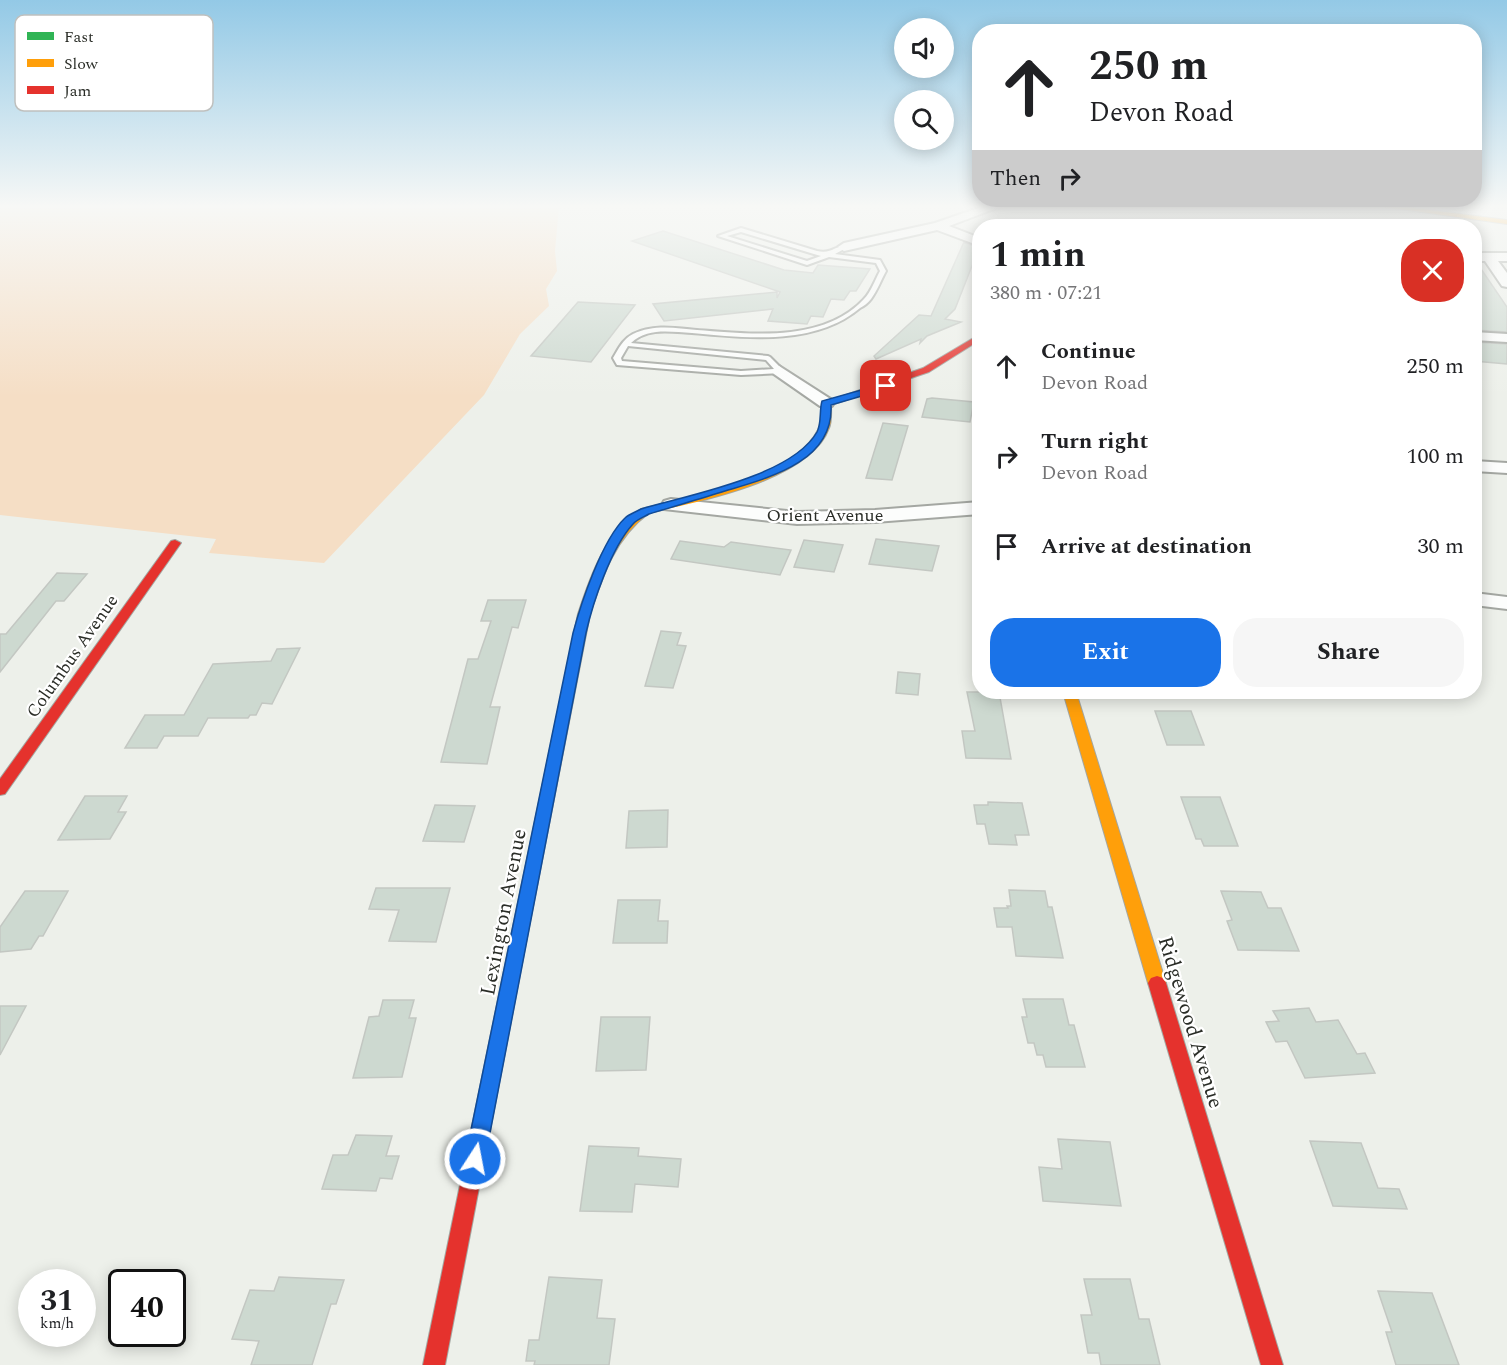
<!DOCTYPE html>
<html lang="en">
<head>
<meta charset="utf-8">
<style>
  body { margin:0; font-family:Spectral,serif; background:#f6f6f6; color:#202124; height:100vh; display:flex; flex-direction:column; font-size:22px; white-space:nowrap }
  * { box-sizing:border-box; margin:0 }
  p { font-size:20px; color:#757577 }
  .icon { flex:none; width:33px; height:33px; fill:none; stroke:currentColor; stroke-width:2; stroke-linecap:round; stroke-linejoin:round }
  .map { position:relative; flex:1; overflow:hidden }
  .side { position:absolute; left:972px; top:219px; width:510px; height:480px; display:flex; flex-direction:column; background:#fff; border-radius:24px; box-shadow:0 3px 15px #0003 }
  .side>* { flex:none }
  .banner { position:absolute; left:972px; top:24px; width:510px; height:183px; border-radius:24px; box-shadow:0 3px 15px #0003; background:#fff; color:#202124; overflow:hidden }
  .fabs { position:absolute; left:894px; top:18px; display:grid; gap:12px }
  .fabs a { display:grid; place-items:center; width:60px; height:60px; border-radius:50%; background:#fff; box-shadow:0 3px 15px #0003; font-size:30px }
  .speed { position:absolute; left:18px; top:1269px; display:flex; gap:12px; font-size:30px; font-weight:700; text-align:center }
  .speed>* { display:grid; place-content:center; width:78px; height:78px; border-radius:50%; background:#fff; box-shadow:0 3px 15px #0003; line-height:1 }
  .speed small { font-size:15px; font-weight:400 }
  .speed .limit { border:3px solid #111; border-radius:9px; background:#fff; color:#111 }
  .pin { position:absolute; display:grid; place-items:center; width:51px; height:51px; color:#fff; margin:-26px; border-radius:12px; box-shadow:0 3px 9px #0006 }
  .me { position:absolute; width:66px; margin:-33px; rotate:11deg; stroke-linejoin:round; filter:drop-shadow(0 0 4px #0008) }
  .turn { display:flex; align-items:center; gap:21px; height:126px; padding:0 18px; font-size:27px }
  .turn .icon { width:78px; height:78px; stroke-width:2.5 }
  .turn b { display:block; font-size:42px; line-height:51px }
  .then { display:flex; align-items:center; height:57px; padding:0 18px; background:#0003; gap:12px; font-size:22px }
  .round { display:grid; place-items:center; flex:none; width:63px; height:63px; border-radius:24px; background:#f6f6f6 }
  .summary { display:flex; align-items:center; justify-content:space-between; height:102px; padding:0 18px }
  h1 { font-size:36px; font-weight:700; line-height:45px }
  .action { display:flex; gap:12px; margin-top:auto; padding:12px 18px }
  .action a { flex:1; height:69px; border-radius:24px; background:#1a73e8; color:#fff; font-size:24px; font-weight:700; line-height:69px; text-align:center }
  .action a+a { background:#f6f6f6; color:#202124 }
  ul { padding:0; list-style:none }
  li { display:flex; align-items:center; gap:18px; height:90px; padding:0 18px }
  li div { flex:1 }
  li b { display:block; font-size:22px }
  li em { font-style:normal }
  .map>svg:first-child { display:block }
  .green { fill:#f5dec5 }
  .building { fill:#cdd9d0; stroke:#c3c7c2; stroke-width:1.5 }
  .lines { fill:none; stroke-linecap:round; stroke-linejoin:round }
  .lane-casing { stroke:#a4a7a2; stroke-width:4 }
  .street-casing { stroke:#a4a7a2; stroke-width:4 }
  .fast-casing { stroke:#a4a7a2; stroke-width:2 }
  .slow-casing { stroke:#a4a7a2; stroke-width:2 }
  .jam-casing { stroke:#a4a7a2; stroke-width:2 }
  .lane { fill:#fcfdfc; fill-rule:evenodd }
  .street { fill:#fcfdfc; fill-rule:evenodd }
  .fast { fill:#30b455; fill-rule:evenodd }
  .slow { fill:#ff9f0a; fill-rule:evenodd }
  .jam { fill:#e5322d; fill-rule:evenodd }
  .route { fill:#1a73e8; stroke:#114b97; stroke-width:1.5 }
  .labels { text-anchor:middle; stroke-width:4.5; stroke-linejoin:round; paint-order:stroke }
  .street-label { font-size:18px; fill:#2a2d27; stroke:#fff }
  .near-street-label { font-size:21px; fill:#2a2d27; stroke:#fff }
  .key { fill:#fff; stroke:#bfc0be; stroke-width:1.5 }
  .key-label { font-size:16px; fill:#2a2d27 }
</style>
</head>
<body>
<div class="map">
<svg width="1507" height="1365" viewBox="0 0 1507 1365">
  <rect width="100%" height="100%" fill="#edf0ea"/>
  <path class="green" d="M 0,206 L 559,206 L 555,251 L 557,271 L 546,289 L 549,306 L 520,334 L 484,395 L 324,563 L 209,553 L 216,539 L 0,515 Z"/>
  <g class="building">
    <path d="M 663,231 L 784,270 L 813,273 L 818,265 L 870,269 L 856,291 L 850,291 L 844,300 L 831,299 L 823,317 L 811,316 L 807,324 L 768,321 L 773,309 L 664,321 L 653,304 L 777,292 L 777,298 L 780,292 L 632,241 Z"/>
    <path d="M 964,242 L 979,248 L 955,309 L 945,319 L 961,322 L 927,336 L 920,343 L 921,339 L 876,359 L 874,356 L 919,315 L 931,316 Z"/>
    <path d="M 1474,263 L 1477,263 L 1507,307 L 1507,332 L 1474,330 Z"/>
    <path d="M 578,302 L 635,305 L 591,362 L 531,356 Z"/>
    <path d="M 1474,342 L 1507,344 L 1507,364 L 1474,361 Z"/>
    <path d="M 932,398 L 974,402 L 970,422 L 922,417 L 927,399 Z"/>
    <path d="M 883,423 L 908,426 L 892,480 L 866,478 Z"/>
    <path d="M 876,539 L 939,546 L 932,571 L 869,564 Z"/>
    <path d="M 804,540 L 843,545 L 834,572 L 794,567 Z"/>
    <path d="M 680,541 L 724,547 L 731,542 L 791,550 L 780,575 L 671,559 Z"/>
    <path d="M 57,573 L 87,574 L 64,601 L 56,601 L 0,672 L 0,634 L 6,634 Z"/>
    <path d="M 488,600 L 526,600 L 518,628 L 512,627 L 490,707 L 500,707 L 487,764 L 441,762 L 468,659 L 478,659 L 491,621 L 481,621 Z"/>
    <path d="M 661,631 L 681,633 L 677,645 L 686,646 L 673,688 L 645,686 Z"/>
    <path d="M 300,648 L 272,704 L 262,703 L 256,715 L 250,715 L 248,718 L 208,718 L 198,736 L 164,736 L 157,748 L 125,748 L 145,715 L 184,715 L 213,664 L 271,661 L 277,649 Z"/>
    <path d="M 898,672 L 920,674 L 918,695 L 896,693 Z"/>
    <path d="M 967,692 L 999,692 L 1011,759 L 966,758 L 962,731 L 975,731 Z"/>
    <path d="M 1155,711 L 1191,711 L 1204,745 L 1167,745 Z"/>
    <path d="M 85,796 L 127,796 L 118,812 L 126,812 L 110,839 L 58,840 Z"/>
    <path d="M 1181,797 L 1220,797 L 1238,846 L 1204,846 L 1201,839 L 1196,839 Z"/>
    <path d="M 988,802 L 1022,803 L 1029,835 L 1015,835 L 1017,845 L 989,844 L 985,824 L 977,824 L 974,805 L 988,805 Z"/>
    <path d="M 435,805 L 475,806 L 464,842 L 423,841 Z"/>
    <path d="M 668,810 L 667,847 L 626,848 L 629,811 Z"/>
    <path d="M 376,888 L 450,888 L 436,942 L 389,941 L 399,910 L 369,909 Z"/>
    <path d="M 1009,890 L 1045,891 L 1048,907 L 1052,907 L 1063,958 L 1016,956 L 1012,927 L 997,927 L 994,908 L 1008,908 L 1007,906 L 1011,906 Z"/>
    <path d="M 25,891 L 68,891 L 43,936 L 39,936 L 31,949 L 0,952 L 0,927 Z"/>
    <path d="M 1221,891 L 1261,892 L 1268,908 L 1281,908 L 1299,951 L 1238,950 L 1227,921 L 1232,920 Z"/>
    <path d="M 618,900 L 660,900 L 658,921 L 668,921 L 667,943 L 613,943 Z"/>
    <path d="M 1023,999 L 1063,999 L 1069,1025 L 1074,1025 L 1085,1067 L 1046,1067 L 1043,1055 L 1037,1055 L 1034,1043 L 1028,1043 L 1022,1017 L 1027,1017 Z"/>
    <path d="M 383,1000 L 414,1000 L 409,1018 L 416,1018 L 402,1077 L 353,1078 L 369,1017 L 379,1016 Z"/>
    <path d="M 0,1006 L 26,1006 L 0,1055 Z"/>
    <path d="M 1309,1008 L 1316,1022 L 1338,1020 L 1357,1054 L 1365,1053 L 1375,1073 L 1305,1078 L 1287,1041 L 1276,1042 L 1266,1022 L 1279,1021 L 1273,1011 Z"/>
    <path d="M 601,1017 L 650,1017 L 646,1070 L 596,1071 Z"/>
    <path d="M 356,1135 L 392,1136 L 386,1156 L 399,1156 L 392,1179 L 380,1178 L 376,1191 L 322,1189 L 333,1155 L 348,1155 Z"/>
    <path d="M 1058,1139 L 1110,1142 L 1121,1206 L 1043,1201 L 1039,1167 L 1062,1169 Z"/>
    <path d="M 1310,1141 L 1361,1143 L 1378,1188 L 1399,1189 L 1407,1209 L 1333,1206 Z"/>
    <path d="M 589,1146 L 639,1148 L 638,1156 L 681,1159 L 678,1187 L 635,1184 L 632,1212 L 580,1211 Z"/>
    <path d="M 279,1277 L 344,1280 L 336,1304 L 331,1304 L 312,1365 L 251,1365 L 259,1341 L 232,1339 L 250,1290 L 274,1291 Z"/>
    <path d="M 549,1277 L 602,1280 L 597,1318 L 615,1319 L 609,1365 L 534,1365 L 535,1361 L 526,1361 L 529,1340 L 539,1340 Z"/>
    <path d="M 1084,1279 L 1130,1279 L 1139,1319 L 1149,1319 L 1160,1365 L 1101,1365 L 1099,1353 L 1088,1353 L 1081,1315 L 1092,1315 Z"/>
    <path d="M 1378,1291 L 1432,1293 L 1459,1365 L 1396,1365 L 1386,1332 L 1392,1332 Z"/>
  </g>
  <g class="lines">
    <defs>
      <path id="lane" d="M 741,228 L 817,251 C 832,254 834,246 846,246 L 846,248 L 835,254 L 880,260 L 886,271 C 881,280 877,291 871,299 C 868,303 864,306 860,308 C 815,346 747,338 692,333 C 671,332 648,327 631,343 L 768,356 L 770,357 L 782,369 L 782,373 L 741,375 L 617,365 L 613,358 C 619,348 623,339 633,334 C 653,324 676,328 697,330 C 751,334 823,343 864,299 C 871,292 875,280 880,271 L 876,263 L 829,257 L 807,265 L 718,236 ZM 741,232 L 814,254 L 821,256 L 807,261 L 727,236 ZM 628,346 L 766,360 L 774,369 L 741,371 L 622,361 L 621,358 Z"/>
      <g id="street">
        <path d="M 984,206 L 1002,206 L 949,226 L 980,238 L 980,246 L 937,230 L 844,251 L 838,247 L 844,243 L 935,223 Z"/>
        <path d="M 1474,253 L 1507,253 L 1507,261 L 1498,261 L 1507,273 L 1507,287 L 1502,286 L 1485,261 L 1474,261 Z"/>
        <path d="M 1474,332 L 1507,334 L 1507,342 L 1474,340 Z"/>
        <path d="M 779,366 L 832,400 L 834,403 L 832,406 L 820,406 L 774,374 L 771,371 Z"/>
        <path d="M 1474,461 L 1507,463 L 1507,473 L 1474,471 Z"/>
        <path d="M 671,499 L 797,512 L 875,510 L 980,502 L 980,514 L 875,522 L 797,524 L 664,509 L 662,505 L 664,501 Z"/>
        <path d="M 1474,593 L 1507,597 L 1507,609 L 1474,605 Z"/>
      </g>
      <path id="fast" d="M 584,610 L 590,614 L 529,927 L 527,932 L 521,933 L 515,932 L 513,927 L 578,614 Z"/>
      <g id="slow">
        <path d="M 1379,206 L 1399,206 L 1507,220 L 1507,224 Z"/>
        <path d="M 831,399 L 836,402 L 831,405 C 831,413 832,421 829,428 C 811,480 697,502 649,513 C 615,538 603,575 590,614 L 588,617 L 580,617 L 578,614 C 591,574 605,534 641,509 C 690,497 793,479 818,430 C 822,422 821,412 821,403 Z"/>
        <path d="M 1063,692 L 1076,692 L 1166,983 L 1163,988 L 1157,990 L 1151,988 L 1148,983 Z"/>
      </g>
      <g id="jam">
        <path d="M 980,334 L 980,340 L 929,372 L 834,404 L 826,402 L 923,368 Z"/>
        <path d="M 175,540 L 181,543 L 5,794 L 0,795 L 0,779 L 171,541 Z"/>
        <path d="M 521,921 L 527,922 L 529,927 L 445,1365 L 423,1365 L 513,927 L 515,922 Z"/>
        <path d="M 1157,976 L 1163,978 L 1166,983 L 1283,1365 L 1261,1365 L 1148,983 L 1151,978 Z"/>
      </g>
    </defs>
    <use href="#lane" class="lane-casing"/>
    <use href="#street" class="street-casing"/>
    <use href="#fast" class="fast-casing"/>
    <use href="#slow" class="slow-casing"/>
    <use href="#jam" class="jam-casing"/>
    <use href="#lane" class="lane"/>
    <use href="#street" class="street"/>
    <use href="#fast" class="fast"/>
    <use href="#slow" class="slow"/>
    <use href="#jam" class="jam"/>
  </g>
  <linearGradient id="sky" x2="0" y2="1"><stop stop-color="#93c9e6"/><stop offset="0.52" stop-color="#f7f8f6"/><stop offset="1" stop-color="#f7f8f6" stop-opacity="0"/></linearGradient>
  <rect width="1507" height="397" fill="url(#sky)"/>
  <path class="route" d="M 886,383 L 891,386 L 889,388 L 831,405 C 834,462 768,478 725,491 C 700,499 675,506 649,514 C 644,517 637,519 633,524 C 611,548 593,602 586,633 L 485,1159 L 482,1166 L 475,1168 L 468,1166 L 465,1159 L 573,633 C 581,603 602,540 625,518 C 629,514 636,512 641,509 C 689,495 792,476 817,432 C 822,422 819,411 822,401 Z"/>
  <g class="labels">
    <g class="street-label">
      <text x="825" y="521">Orient Avenue</text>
      <text transform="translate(72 656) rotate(-55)" y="6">Columbus Avenue</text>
    </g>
    <g class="near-street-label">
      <text transform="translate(503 912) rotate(-79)" y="7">Lexington Avenue</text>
      <text transform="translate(1191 1022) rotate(73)" y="7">Ridgewood Avenue</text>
    </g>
  </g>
  <rect x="15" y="15" width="198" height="96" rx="9" class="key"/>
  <rect x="27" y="32" width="27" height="8" fill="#30b455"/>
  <rect x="27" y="59" width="27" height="8" fill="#ff9f0a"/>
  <rect x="27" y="86" width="27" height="8" fill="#e5322d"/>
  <g class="key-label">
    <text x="64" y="42">Fast</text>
    <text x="64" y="69">Slow</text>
    <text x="64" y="96">Jam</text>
  </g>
</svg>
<div class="fabs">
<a><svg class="icon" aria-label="sound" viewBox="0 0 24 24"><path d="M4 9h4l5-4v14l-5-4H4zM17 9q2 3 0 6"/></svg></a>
<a><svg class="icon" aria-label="search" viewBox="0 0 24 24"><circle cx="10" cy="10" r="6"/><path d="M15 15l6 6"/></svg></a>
</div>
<div class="speed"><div>31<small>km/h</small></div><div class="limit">40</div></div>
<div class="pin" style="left:886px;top:386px;background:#d93025"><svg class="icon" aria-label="arrive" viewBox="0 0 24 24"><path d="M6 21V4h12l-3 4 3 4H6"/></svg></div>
<svg class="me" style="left:475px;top:1159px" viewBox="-20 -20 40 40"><circle r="17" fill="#1a73e8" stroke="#fff" stroke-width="3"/><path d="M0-11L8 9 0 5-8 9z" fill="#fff"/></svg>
<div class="banner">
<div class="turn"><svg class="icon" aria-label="ahead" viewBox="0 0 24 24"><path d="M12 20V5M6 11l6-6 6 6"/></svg><div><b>250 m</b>Devon Road</div></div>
<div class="then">Then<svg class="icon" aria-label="right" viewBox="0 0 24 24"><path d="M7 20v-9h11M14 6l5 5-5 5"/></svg></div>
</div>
<section class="side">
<div class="summary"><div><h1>1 min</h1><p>380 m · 07:21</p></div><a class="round" style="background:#d93025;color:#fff"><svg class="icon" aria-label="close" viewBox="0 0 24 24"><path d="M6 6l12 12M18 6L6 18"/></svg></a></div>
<ul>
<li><svg class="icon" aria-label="ahead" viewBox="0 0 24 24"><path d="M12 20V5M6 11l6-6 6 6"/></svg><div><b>Continue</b><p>Devon Road</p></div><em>250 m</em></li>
<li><svg class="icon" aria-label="right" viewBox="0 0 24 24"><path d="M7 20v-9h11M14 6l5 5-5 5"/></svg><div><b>Turn right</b><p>Devon Road</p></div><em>100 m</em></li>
<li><svg class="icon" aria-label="arrive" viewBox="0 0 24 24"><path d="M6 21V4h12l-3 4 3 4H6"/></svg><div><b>Arrive at destination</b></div><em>30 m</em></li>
</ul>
<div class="action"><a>Exit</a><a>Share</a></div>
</section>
</div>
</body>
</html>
